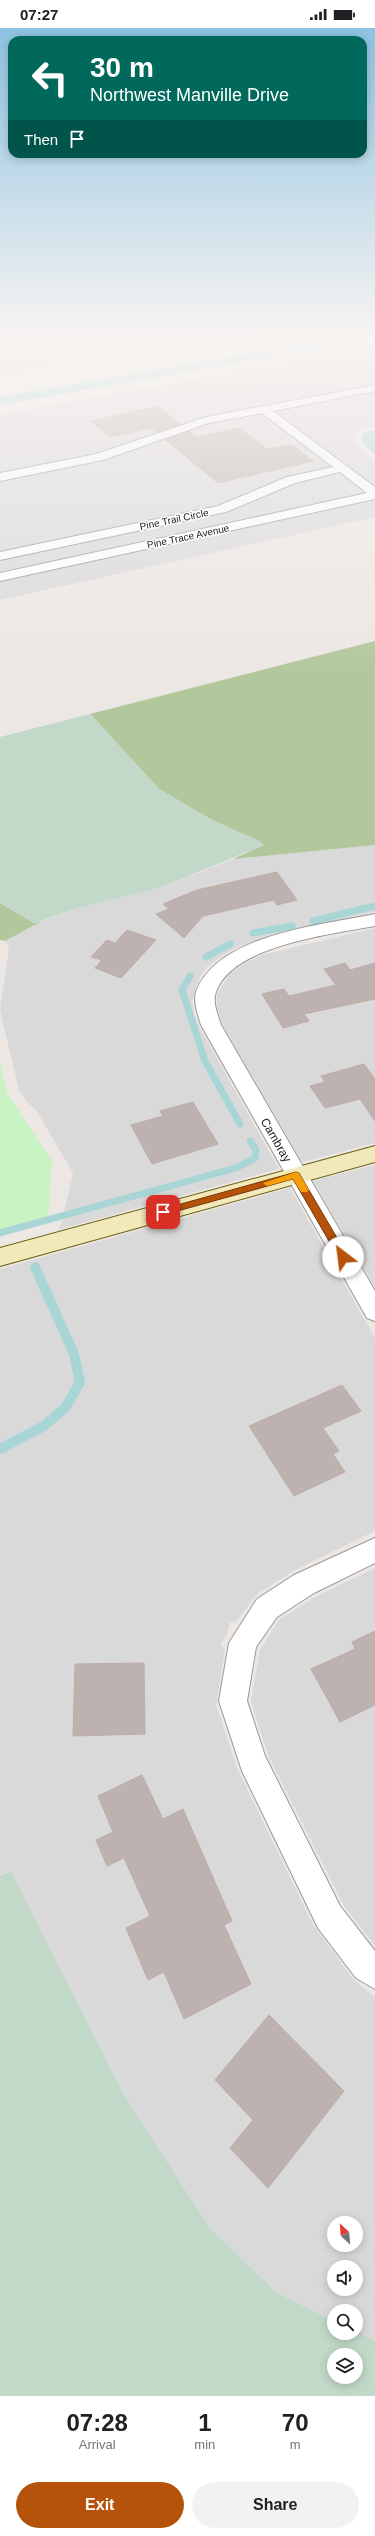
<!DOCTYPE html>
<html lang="en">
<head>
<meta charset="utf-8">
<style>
  body { margin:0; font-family:Arial,sans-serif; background:#f2f2f2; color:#202124; height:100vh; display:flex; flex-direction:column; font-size:15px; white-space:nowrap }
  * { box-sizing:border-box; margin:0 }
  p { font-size:13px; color:#757577 }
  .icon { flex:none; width:22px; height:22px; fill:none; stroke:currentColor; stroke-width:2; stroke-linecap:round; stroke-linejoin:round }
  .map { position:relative; height:2368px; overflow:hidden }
  .drawer { display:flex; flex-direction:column; background:#fff; flex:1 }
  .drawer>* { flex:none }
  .banner { position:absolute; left:8px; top:8px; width:359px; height:122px; border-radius:12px; box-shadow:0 2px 10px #0003; background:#00695c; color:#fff; overflow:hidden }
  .needle { width:26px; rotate:334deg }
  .buttons { position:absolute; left:327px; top:2188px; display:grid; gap:8px }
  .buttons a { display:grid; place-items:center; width:36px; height:36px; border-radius:50%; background:#fff; box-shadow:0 2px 10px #0003; font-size:20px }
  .pin { position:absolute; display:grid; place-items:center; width:34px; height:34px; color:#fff; margin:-17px; border-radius:8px; box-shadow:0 2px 6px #0006 }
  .me { position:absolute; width:44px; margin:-22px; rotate:330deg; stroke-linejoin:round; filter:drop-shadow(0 0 3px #0008) }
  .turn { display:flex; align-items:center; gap:14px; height:84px; padding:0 16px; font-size:18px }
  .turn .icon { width:52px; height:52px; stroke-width:2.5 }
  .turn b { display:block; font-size:28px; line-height:34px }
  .then { display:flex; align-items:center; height:38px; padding:0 16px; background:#0003; gap:8px; font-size:15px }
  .eta { display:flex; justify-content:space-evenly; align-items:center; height:68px; text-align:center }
  .eta b { font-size:24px; font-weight:600; line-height:28px }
  .button { display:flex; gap:8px; margin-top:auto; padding:8px 16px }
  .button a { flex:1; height:46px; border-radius:24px; background:#b45309; color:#fff; font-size:16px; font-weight:600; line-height:46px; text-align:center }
  .button a+a { background:#f2f2f2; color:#202124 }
  .status { display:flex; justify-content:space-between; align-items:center; height:28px; padding:0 20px; background:#fff; direction:ltr }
  .status svg { height:11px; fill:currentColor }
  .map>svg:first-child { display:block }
  .residential { fill:#dad9da; fill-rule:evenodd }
  .forest { fill:#b2c89c }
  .wetland { fill:#c2d9c9; fill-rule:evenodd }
  .park { fill:#caf3c3 }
  .water { fill:#a8d6d6 }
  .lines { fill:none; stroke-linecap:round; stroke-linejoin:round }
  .stream-far1 { stroke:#a8d6d6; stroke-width:7 }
  .stream { stroke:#a8d6d6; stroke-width:10 }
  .canal { fill:#a8d6d6; fill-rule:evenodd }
  .building { fill:#bdb2b0; stroke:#bdaca7 }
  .street-casing { stroke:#999; stroke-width:2 }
  .secondary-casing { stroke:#675e0f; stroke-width:2 }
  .street { fill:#fff; fill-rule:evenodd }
  .secondary { fill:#f2e9bb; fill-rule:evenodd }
  .route { fill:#b45309; stroke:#753606 }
  .slow { fill:#f59e0b }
  .labels { text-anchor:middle; stroke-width:3; stroke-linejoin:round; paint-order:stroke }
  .far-street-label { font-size:10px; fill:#1c1c1c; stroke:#fff }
  .street-label { font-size:12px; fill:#1c1c1c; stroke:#fff }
</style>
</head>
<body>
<div class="status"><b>07:27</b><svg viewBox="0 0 49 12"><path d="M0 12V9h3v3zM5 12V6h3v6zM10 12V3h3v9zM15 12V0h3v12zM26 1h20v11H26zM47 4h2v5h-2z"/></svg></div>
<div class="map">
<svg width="375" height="2368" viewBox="0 0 375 2368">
  <rect width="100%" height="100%" fill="#ede7e3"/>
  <g class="residential">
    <path d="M 0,310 L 212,310 L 0,347 Z"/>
    <path d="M 375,319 L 375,357 L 203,390 L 95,426 L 0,445 L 0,386 Z"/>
    <path d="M 375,363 L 375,399 L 358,402 L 354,409 L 359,419 L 375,432 L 375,458 L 274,382 Z"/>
    <path d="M 262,385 L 333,439 L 286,449 L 217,478 L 0,524 L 0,452 L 102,432 L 211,395 Z"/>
    <path d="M 341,445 L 367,465 L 0,544 L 0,532 L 226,484 L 296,455 Z"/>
    <path d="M 375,471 L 375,489 L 0,572 L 0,553 Z"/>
    <path d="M 375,817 L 375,884 L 274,906 L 233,921 L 208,938 L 200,949 L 195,962 L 194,971 L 192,972 L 194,986 L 200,1000 L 279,1141 L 57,1202 L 61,1197 L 73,1145 L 36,1082 L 28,1075 L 19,1062 L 0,982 L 9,920 L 5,913 L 42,893 L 78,880 L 159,860 L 233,831 Z"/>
    <path d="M 375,900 L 375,1115 L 302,1134 L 222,996 L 217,979 L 217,967 L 229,946 L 247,934 L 262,927 Z"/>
    <path d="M 375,1137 L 375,1259 L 313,1153 Z"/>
    <path d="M 290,1160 L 375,1310 L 375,1503 L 295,1542 L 257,1566 L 235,1595 L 230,1594 L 227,1606 L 220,1617 L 225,1621 L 216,1677 L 237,1740 L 313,1897 L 354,1952 L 375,1969 L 375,2313 L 356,2303 L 356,2283 L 334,2283 L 334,2293 L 276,2264 L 210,2200 L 124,2067 L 10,1843 L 0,1848 L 0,1241 ZM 334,2195 L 356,2195 L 356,2217 L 334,2217 ZM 334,2239 L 356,2239 L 356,2261 L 334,2261 Z"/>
    <path d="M 375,1540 L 375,1918 L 344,1878 L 268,1727 L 251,1674 L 260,1622 L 279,1592 L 313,1570 Z"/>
  </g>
  <g class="forest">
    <path d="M 375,613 L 375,817 L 233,831 L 264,817 L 259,813 L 210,791 L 159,761 L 90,686 Z"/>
    <path d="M 0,875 L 34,895 L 42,893 L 5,913 L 0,912 Z"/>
  </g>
  <g class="wetland">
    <path d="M 90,686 L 159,761 L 210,791 L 259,813 L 264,817 L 159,860 L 78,880 L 34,895 L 0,875 L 0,709 Z"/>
    <path d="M 11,1843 L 124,2067 L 210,2200 L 276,2264 L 334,2293 L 334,2305 L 356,2303 L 375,2313 L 375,2368 L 0,2368 L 0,1848 ZM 334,2327 L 356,2327 L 356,2349 L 334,2349 Z"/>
  </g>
  <path class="park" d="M 0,1033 L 7,1065 L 52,1133 L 48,1193 L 0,1206 Z"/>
  <path class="water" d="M 375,402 L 375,426 L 365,418 L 361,409 L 364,404 Z"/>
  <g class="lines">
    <g class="stream-far1">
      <path d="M 313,893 L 375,878"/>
      <path d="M 253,905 L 292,898"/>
      <path d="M 206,929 L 230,916"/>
      <path d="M 190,948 L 182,962 L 205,1033 L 240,1096"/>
      <path d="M 0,1205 L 236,1140 L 255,1130 L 256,1122 L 250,1113"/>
    </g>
    <path class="stream" d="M 0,1421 L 44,1398 L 66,1379 L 80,1354 L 74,1326 L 35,1239"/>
    <path class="canal" d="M 335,310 L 363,310 L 357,314 L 0,377 L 0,369 Z"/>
  </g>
  <g class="building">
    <path d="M 158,378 L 180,396 L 156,404 L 152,400 L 110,409 L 91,393 Z"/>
    <path d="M 239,400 L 267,421 L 292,417 L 313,433 L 218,455 L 166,412 L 189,403 L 196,409 Z"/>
    <path d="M 277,844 L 297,872 L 277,877 L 274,872 L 203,888 L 184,910 L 156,886 L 169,881 L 163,876 L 197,862 Z"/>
    <path d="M 127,902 L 156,912 L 121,950 L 95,940 L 102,932 L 91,929 L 107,912 L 115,915 Z"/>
    <path d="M 345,935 L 350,942 L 375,935 L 375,971 L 304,986 L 309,993 L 283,1000 L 262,966 L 284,961 L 289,968 L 336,957 L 324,941 Z"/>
    <path d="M 364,1036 L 375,1051 L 375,1093 L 360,1071 L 325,1080 L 310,1058 L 325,1054 L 321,1048 Z"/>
    <path d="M 193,1074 L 218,1116 L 152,1136 L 131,1097 L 163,1088 L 160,1083 Z"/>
    <path d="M 342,1357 L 361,1383 L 323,1400 L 339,1423 L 333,1426 L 345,1444 L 294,1468 L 249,1398 Z"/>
    <path d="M 375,1603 L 375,1677 L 340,1694 L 311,1641 L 355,1621 L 352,1614 Z"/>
    <path d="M 144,1635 L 145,1706 L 73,1708 L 75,1636 Z"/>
    <path d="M 142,1747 L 163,1791 L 183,1781 L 232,1893 L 224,1897 L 251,1956 L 184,1991 L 164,1944 L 148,1952 L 126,1900 L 150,1888 L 124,1830 L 107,1838 L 96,1812 L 113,1804 L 98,1768 Z"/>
    <path d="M 269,1987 L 344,2063 L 268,2160 L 230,2120 L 253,2092 L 215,2052 Z"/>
  </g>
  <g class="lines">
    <defs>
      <g id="street">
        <path d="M 21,310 L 46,310 L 41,313 L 0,320 L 0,314 Z"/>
        <path d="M 375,357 L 375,363 L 273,383 L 375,459 L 375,471 L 0,553 L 0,545 L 367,465 L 340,444 L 295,455 L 226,484 L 0,532 L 0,524 L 218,478 L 287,449 L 333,439 L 262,385 L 209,395 L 103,432 L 0,453 L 0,445 L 96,426 L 206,389 Z"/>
        <path d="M 375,886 L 375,898 C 333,906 232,917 216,964 C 212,974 218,987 221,997 L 375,1263 L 375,1293 L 367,1290 L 201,997 C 198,987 193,974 196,964 C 217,906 323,897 375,886 Z"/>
        <path d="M 375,1510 L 375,1535 L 314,1565 L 277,1589 L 256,1619 L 247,1673 L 265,1728 L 340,1878 L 375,1923 L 375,1961 L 356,1950 L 318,1900 L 242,1743 L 219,1673 L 229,1615 L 257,1571 L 294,1547 Z"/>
      </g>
      <path id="secondary" d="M 375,1118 L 375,1134 L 0,1238 L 0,1220 Z"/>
    </defs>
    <use href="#street" class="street-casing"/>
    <use href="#secondary" class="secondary-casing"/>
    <use href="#street" class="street"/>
    <use href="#secondary" class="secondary"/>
  </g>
  <linearGradient id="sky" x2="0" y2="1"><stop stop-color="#8ec2e1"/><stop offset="0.48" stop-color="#f7f4f2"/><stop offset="1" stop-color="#f7f4f2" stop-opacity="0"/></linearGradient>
  <rect width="375" height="642" fill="url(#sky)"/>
  <path class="route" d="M 296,1144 L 299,1145 L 347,1227 L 347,1232 L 340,1232 L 293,1151 L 163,1187 L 158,1184 L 163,1181 Z"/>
  <path class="slow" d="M 296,1144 L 299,1145 L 309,1162 L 307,1164 L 301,1164 L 293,1151 L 267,1158 L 263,1155 Z"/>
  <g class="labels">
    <g class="far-street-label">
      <text transform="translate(174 491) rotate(-12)" y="4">Pine Trail Circle</text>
      <text transform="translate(188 508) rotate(-12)" y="4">Pine Trace Avenue</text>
    </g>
    <g class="street-label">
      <text transform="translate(276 1112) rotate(60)" y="4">Cambray</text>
    </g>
  </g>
</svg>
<div class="buttons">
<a><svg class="needle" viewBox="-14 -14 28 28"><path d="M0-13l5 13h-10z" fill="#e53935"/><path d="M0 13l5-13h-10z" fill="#757577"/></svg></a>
<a><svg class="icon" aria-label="sound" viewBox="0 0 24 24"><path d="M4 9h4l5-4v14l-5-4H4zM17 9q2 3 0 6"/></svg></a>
<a><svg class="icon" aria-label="search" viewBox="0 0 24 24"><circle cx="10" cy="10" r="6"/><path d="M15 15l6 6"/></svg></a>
<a><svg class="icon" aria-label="layers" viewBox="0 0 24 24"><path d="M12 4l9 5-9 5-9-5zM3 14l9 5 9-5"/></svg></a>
</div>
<div class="pin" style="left:163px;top:1184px;background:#d93025"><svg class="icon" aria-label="arrive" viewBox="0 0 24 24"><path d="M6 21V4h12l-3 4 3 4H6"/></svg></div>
<svg class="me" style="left:343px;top:1229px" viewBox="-20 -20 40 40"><circle r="19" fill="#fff"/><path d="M0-13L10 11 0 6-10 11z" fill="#b45309"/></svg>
<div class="banner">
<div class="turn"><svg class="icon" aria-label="left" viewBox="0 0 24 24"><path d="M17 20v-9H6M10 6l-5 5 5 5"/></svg><div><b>30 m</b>Northwest Manville Drive</div></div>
<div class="then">Then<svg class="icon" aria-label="arrive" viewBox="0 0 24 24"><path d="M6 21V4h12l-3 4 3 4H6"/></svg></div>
</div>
</div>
<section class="drawer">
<div class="eta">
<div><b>07:28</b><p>Arrival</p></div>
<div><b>1</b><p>min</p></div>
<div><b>70</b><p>m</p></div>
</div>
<div class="button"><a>Exit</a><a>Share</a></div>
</section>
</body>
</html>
